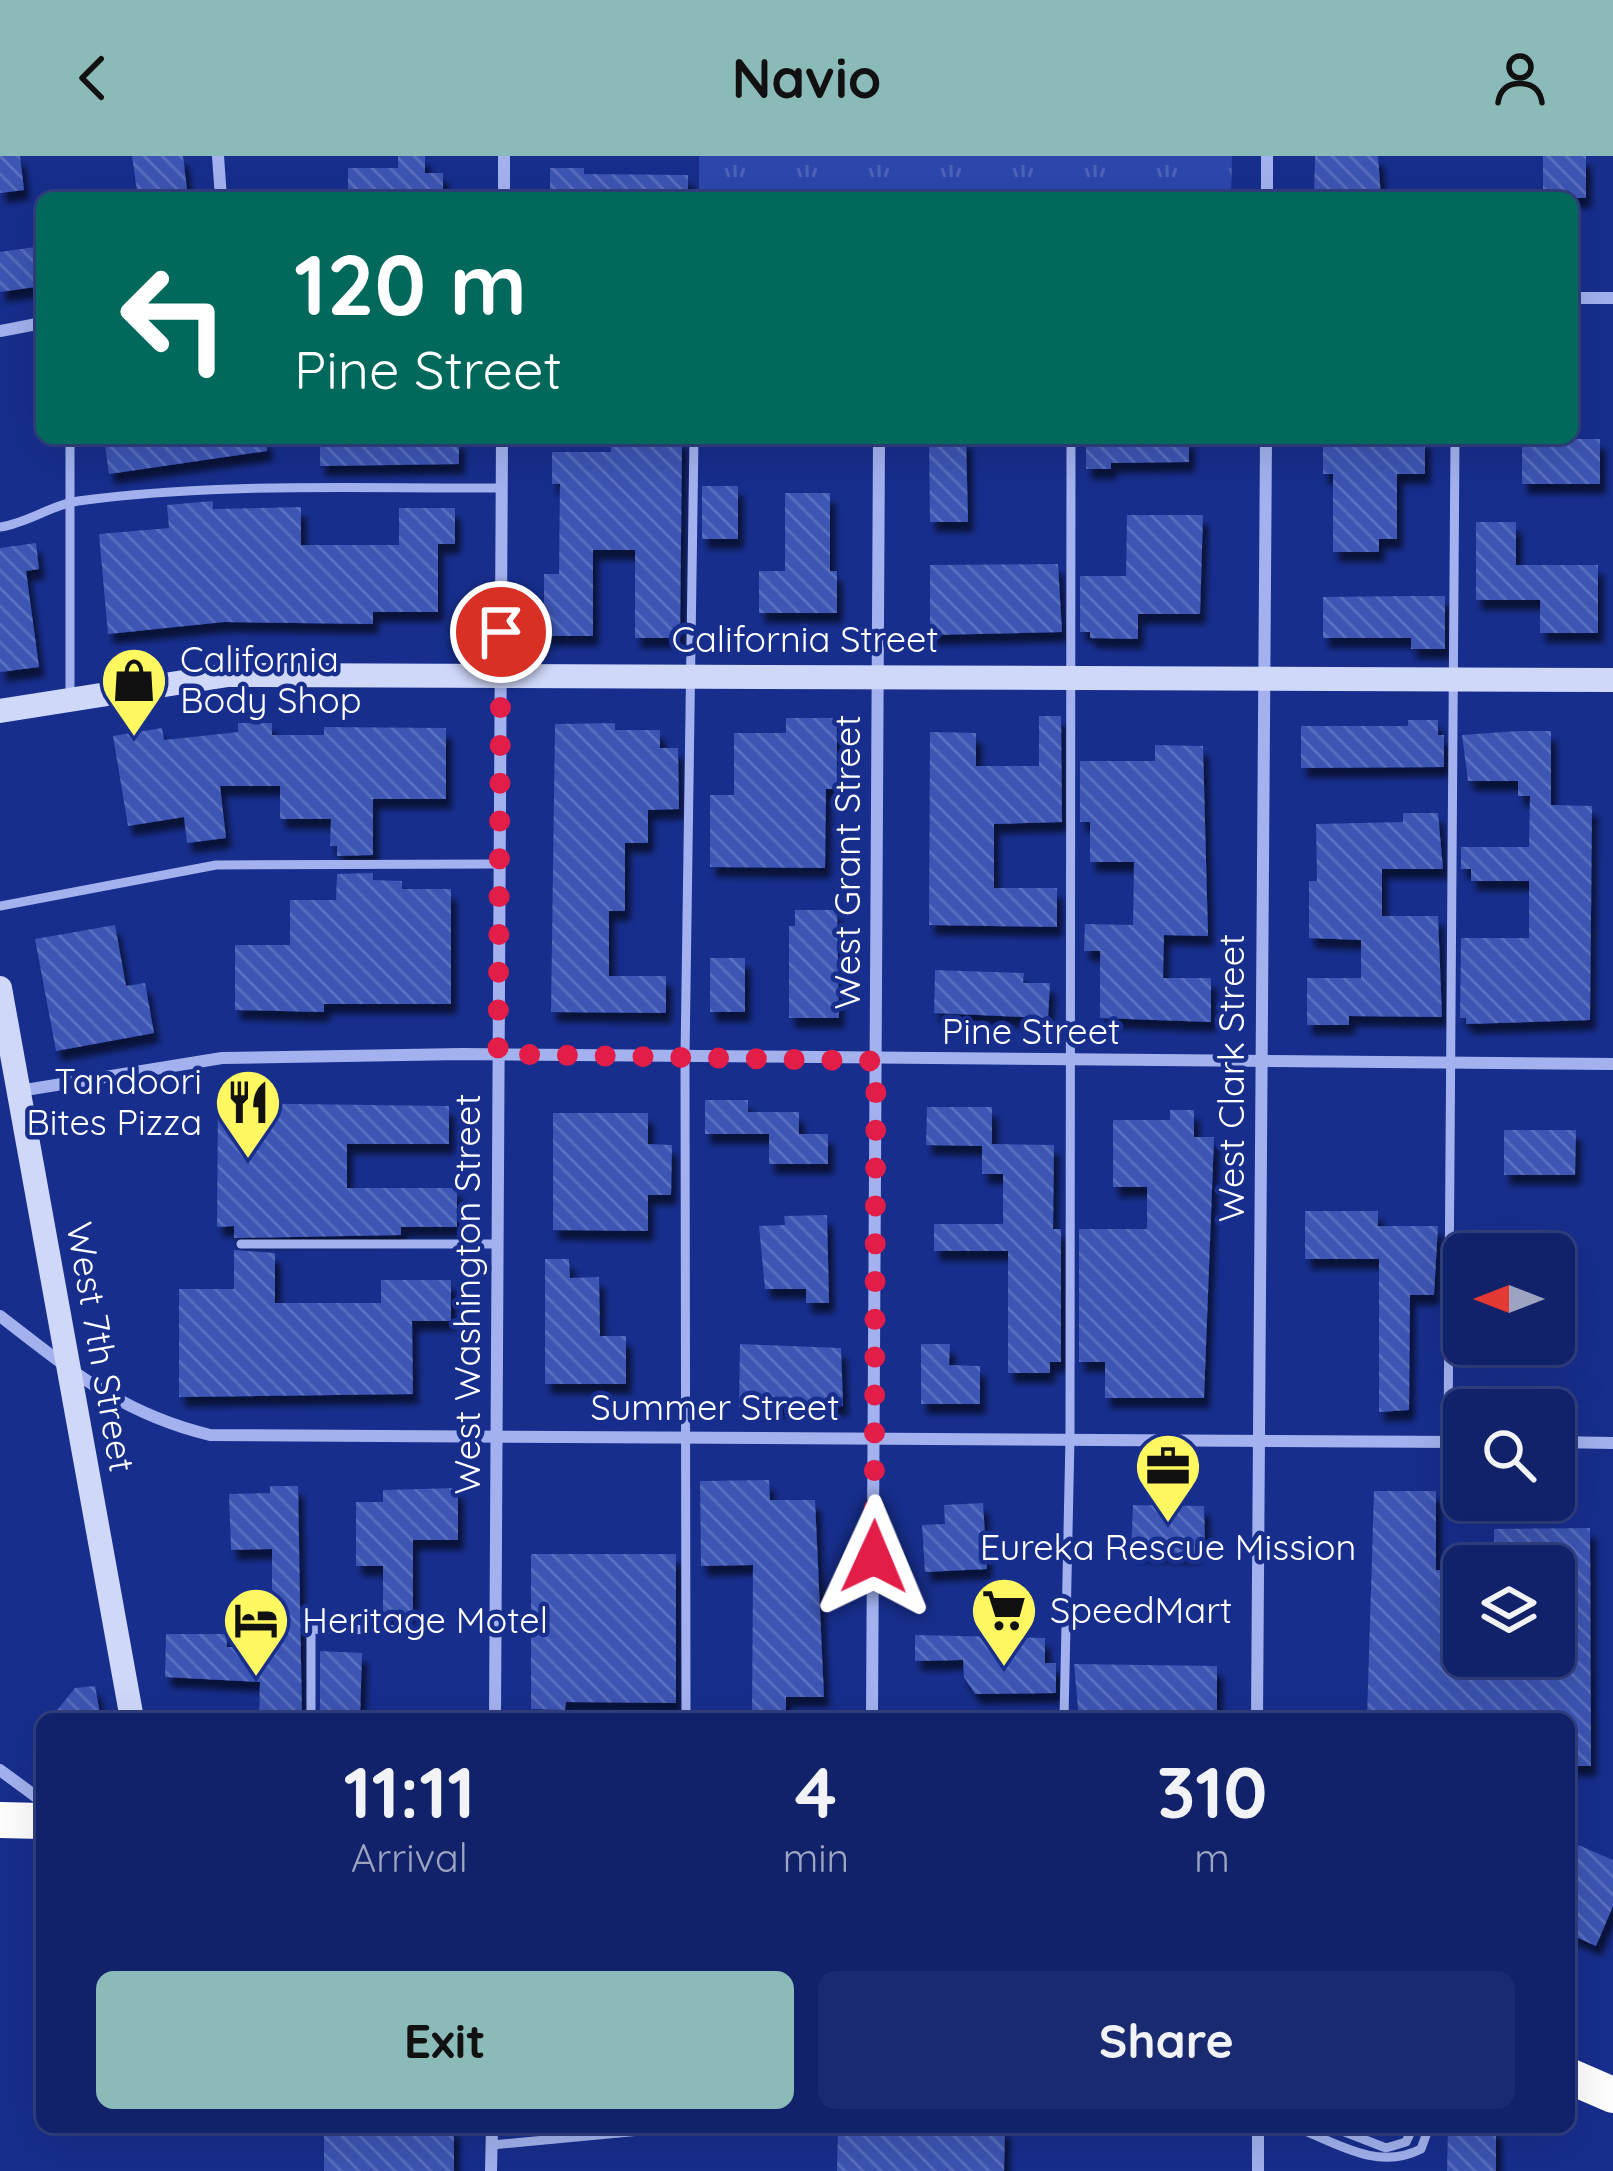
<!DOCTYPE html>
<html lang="en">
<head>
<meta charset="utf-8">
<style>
  body { margin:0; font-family:Quicksand,sans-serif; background:#1a2a70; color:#f1f3f6; height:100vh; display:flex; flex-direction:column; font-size:45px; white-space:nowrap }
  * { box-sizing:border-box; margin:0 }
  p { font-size:39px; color:#9ca4c1 }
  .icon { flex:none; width:66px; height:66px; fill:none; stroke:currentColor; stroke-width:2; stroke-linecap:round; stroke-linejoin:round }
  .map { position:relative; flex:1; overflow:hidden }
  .drawer { position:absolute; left:36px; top:1557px; width:1539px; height:420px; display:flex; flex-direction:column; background:#11226a; border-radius:18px; box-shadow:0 12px 48px #0002,0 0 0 3px #303f7e }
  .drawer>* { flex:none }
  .banner { position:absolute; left:36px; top:36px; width:1542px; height:252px; border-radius:18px; box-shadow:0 12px 48px #0002,0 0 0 3px #303f7e; background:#00695c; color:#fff; overflow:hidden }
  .needle { width:78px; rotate:270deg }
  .tools { position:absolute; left:1443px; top:1077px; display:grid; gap:24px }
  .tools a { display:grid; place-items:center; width:132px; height:132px; border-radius:18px; background:#11226a; box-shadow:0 12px 48px #0002,0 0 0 3px #303f7e; font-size:60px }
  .pin { position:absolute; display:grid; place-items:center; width:102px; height:102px; color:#fff; margin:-51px; border:6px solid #fff; border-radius:50%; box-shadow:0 3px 12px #0007 }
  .me { position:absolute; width:132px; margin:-66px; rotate:1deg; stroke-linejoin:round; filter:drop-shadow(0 0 9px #0008) }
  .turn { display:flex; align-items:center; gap:42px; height:252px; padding:0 60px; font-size:54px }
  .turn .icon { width:156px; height:156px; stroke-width:2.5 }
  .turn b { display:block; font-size:84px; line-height:102px }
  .eta { display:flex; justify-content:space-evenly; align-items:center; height:204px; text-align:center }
  .eta b { font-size:72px; font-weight:800; line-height:84px }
  .cta { display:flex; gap:24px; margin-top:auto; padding:24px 60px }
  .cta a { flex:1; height:138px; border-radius:18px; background:#8bbbb9; color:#111; font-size:48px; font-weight:800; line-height:138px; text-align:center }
  .cta a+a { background:#1a2a70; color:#f1f3f6 }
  header { display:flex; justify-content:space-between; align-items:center; height:156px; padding:0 60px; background:#8bbbb9; color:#111; font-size:54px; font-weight:800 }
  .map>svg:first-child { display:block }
  .park { fill:url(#park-tufts) }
  .building { fill:url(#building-back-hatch); filter:url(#shadow) }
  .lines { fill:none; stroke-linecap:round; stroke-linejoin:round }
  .lane { stroke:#a3b2ef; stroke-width:9 }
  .street { stroke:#a3b2ef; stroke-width:12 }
  .secondary { stroke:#d0d8fa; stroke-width:24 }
  .highway { stroke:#fff; stroke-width:36 }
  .route { stroke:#e11d48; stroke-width:21; stroke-dasharray:0 37.8 }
  .labels { text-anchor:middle; stroke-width:9; stroke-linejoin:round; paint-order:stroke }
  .street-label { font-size:36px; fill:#fff; stroke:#172e8d }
  .poi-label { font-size:36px; fill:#fff; stroke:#172e8d; text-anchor:start }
</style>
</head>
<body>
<header><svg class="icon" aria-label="back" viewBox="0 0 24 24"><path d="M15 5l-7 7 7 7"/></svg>Navio<svg class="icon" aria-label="person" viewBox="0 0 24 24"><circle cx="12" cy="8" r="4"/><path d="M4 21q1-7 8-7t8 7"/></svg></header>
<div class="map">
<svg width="1613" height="2015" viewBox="0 0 1613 2015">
  <defs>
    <pattern id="park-tufts" width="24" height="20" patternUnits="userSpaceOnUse" patternTransform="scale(3)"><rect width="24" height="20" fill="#2e47ad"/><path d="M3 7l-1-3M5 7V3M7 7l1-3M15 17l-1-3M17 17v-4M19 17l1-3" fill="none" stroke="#4d63b9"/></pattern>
    <pattern id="building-back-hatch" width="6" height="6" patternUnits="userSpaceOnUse" patternTransform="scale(3)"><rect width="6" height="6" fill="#3c54b3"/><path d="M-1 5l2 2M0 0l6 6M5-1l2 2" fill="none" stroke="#596ebe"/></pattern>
    <filter id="shadow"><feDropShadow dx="5.5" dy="10" stdDeviation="3" flood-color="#0009"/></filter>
  </defs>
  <rect width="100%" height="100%" fill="#172e8d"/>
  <path class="park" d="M 699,0 L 1232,0 L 1231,42 L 699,42 Z"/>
  <g class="building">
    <path d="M 0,0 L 20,0 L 24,34 L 0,37 Z"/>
    <path d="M 132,0 L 183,0 L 188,42 L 138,42 Z"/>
    <path d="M 398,0 L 425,0 L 425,17 L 443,17 L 443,42 L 348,42 L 348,12 L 398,12 Z"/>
    <path d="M 1315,0 L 1378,0 L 1381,42 L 1314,42 Z"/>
    <rect x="1543" y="0" width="43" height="42"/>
    <path d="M 550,12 L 584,12 L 584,18 L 688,19 L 688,42 L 550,42 Z"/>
    <path d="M 42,90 L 42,130 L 0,136 L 0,96 Z"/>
    <path d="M 104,282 L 266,282 L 267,295 L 109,318 Z"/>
    <path d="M 320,282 L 459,282 L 459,308 L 320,310 Z"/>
    <path d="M 611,282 L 682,282 L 680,482 L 635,482 L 635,394 L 593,394 L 593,480 L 544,480 L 544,418 L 559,418 L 560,328 L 552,328 L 552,296 L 611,296 Z"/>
    <path d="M 929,282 L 966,282 L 968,366 L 930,366 Z"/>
    <path d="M 1086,282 L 1189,282 L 1189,306 L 1111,307 L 1111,313 L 1086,313 Z"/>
    <path d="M 1323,282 L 1425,282 L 1425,318 L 1397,318 L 1397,383 L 1379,383 L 1379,396 L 1333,396 L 1333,318 L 1323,318 Z"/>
    <rect x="1522" y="283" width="78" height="45"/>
    <rect x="702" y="330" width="36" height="53"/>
    <path d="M 785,337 L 830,337 L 830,415 L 837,415 L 837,457 L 759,457 L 759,415 L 785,415 Z"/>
    <path d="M 213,345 L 213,353 L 301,351 L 301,389 L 399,389 L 399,352 L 455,352 L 455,388 L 438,388 L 438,456 L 373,456 L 373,468 L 224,466 L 108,478 L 99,378 L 169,372 L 167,349 Z"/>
    <path d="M 1127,359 L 1203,359 L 1200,458 L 1138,458 L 1138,483 L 1090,482 L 1090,476 L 1080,476 L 1080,420 L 1126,420 Z"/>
    <path d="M 1476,366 L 1516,366 L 1516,409 L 1598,409 L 1598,477 L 1540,477 L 1540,444 L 1476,444 Z"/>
    <path d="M 36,387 L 39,413 L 26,415 L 39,511 L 0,516 L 0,392 Z"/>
    <path d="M 1058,408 L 1062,476 L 930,479 L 930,409 Z"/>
    <path d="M 1411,440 L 1445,440 L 1445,493 L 1411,493 L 1411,482 L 1323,482 L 1323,441 Z"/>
    <path d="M 1039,560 L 1061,560 L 1062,666 L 994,668 L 994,732 L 1057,732 L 1057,771 L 929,769 L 930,576 L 976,577 L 976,610 L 1039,610 Z"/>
    <path d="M 786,562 L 837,562 L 837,633 L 826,633 L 825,712 L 710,711 L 710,639 L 734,639 L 734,577 L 786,577 Z"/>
    <path d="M 1408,564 L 1438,564 L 1438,579 L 1444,579 L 1444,611 L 1301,612 L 1301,570 L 1408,570 Z"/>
    <path d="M 238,567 L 272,567 L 272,579 L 324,579 L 324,571 L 446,572 L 446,643 L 373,643 L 373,699 L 337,700 L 337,690 L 330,690 L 331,663 L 280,663 L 280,630 L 220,630 L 226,682 L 187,687 L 184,661 L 128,670 L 113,580 L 162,572 L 164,584 L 238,576 Z"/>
    <path d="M 615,567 L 615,574 L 660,574 L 660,592 L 678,592 L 679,653 L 648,654 L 648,687 L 625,687 L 625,755 L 609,755 L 609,820 L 666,820 L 666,857 L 551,856 L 555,568 Z"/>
    <path d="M 1518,575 L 1551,575 L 1551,649 L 1592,650 L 1590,864 L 1466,868 L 1466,862 L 1460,862 L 1461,782 L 1529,782 L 1529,725 L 1471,725 L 1471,713 L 1461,713 L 1461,691 L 1529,691 L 1530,640 L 1518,640 L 1518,625 L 1468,625 L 1462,579 Z"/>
    <path d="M 1155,589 L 1203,590 L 1208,780 L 1164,779 L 1163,822 L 1211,822 L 1211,866 L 1100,862 L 1100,795 L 1084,795 L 1085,768 L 1133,769 L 1134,706 L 1090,706 L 1090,666 L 1080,666 L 1080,605 L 1155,605 Z"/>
    <path d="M 1403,657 L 1438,657 L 1443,713 L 1382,713 L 1382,760 L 1438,760 L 1442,861 L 1349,860 L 1349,869 L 1307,869 L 1307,822 L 1361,822 L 1361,784 L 1309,782 L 1309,725 L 1317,725 L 1316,668 L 1403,666 Z"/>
    <path d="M 373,717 L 373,724 L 402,725 L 402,733 L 451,733 L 451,848 L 324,848 L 324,856 L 235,854 L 235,789 L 290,789 L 290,744 L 336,744 L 337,718 Z"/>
    <path d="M 795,754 L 837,754 L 839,862 L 789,862 L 789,770 L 795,770 Z"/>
    <path d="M 115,769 L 126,830 L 145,827 L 154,877 L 56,895 L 35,783 Z"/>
    <rect x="710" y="802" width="35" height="54"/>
    <path d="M 935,814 L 1024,817 L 1023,827 L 1050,827 L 1048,862 L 934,857 Z"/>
    <path d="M 705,944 L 748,944 L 748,956 L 799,956 L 799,978 L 828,978 L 828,1008 L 769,1008 L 769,978 L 705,978 Z"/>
    <path d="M 218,947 L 449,950 L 449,988 L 347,988 L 347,1032 L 457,1032 L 457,1071 L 401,1071 L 401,1079 L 234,1082 L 234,1070 L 217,1071 Z"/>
    <path d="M 927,951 L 992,951 L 992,988 L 1054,989 L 1053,1073 L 1061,1073 L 1061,1206 L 1050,1206 L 1050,1217 L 1008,1217 L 1008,1095 L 934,1095 L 934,1068 L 1003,1068 L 1003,1018 L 982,1018 L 982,990 L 926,989 Z"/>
    <path d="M 1170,954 L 1194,954 L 1194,981 L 1214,981 L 1204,1242 L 1105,1242 L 1105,1206 L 1079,1206 L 1079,1073 L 1147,1073 L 1147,1031 L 1113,1031 L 1113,964 L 1170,964 Z"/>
    <path d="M 553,957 L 648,957 L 648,988 L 672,989 L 671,1039 L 648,1039 L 648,1075 L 553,1074 Z"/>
    <path d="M 1504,974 L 1576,974 L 1575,1019 L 1504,1019 Z"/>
    <path d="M 1305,1055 L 1378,1055 L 1378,1070 L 1438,1070 L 1434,1139 L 1410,1139 L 1409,1254 L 1379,1256 L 1379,1103 L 1305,1103 Z"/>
    <path d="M 827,1059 L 829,1147 L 806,1147 L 806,1133 L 765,1133 L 759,1070 L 785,1069 L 784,1060 Z"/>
    <path d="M 234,1094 L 275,1097 L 275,1147 L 381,1147 L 381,1124 L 451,1124 L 451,1165 L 412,1165 L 413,1238 L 179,1241 L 179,1133 L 234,1133 Z"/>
    <path d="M 545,1103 L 569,1103 L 570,1122 L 599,1121 L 600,1180 L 626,1180 L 626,1228 L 545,1228 Z"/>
    <path d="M 740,1188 L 841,1192 L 843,1250 L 739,1251 Z"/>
    <path d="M 921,1188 L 950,1188 L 949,1209 L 980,1210 L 980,1248 L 921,1248 Z"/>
    <path d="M 769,1324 L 770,1344 L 815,1344 L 824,1541 L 786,1541 L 786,1563 L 752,1563 L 753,1409 L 701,1410 L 700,1325 Z"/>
    <path d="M 270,1330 L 298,1330 L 302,1563 L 259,1563 L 260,1526 L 165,1521 L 166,1478 L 226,1478 L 227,1491 L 272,1491 L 272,1393 L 231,1394 L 229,1338 L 270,1337 Z"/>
    <path d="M 458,1332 L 458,1384 L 413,1384 L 413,1457 L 383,1457 L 383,1410 L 356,1410 L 356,1346 L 383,1346 L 383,1334 Z"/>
    <path d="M 1374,1335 L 1436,1335 L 1436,1414 L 1464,1414 L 1464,1500 L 1554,1500 L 1554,1410 L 1494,1410 L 1494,1373 L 1590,1372 L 1591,1610 L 1569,1610 L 1569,1563 L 1367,1563 Z"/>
    <path d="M 983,1347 L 987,1413 L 925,1416 L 922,1369 L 945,1368 L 944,1349 Z"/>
    <path d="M 1133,1349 L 1204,1350 L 1205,1388 L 1195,1388 L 1195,1398 L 1131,1395 Z"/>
    <path d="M 531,1398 L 676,1398 L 676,1547 L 566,1546 L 565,1554 L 531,1553 Z"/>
    <path d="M 915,1479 L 1045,1482 L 1045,1507 L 1056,1507 L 1056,1537 L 975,1538 L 964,1521 L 963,1504 L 915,1505 Z"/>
    <path d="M 320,1495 L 362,1497 L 360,1563 L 320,1563 Z"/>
    <path d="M 1074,1508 L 1217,1510 L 1217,1563 L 1079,1563 Z"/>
    <path d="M 95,1530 L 101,1563 L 50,1563 L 75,1532 Z"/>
    <path d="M 1569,1685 L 1613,1704 L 1613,1750 L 1596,1790 L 1569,1778 Z"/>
    <rect x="324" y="1971" width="130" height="44"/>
    <path d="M 838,1971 L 1005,1971 L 1004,2015 L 837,2015 Z"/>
    <path d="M 1448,1971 L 1496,1971 L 1496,2015 L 1447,2015 Z"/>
  </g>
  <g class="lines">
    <g class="lane">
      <path d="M 70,282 L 70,541"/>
      <path d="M 0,371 C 28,367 51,349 78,345 C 218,326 360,333 501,332"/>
      <path d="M 0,750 L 216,709 L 499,708"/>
      <path d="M 241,1088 L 497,1088"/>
      <path d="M 1448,1286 L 1455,282"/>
      <path d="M 311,1563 L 311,1473 L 409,1474"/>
      <path d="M 686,1563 L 685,901 L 694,282"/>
      <path d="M 1064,1563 L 1070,1282 L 1071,282"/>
      <path d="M 1296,1971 C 1338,1988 1378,2015 1421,1993 L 1429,1971"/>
      <path d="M 1332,1971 L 1386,1992 L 1406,1986 L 1413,1971"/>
      <path d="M 492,1989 L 683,1971"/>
    </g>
    <g class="street">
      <path d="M 218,0 L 221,42"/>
      <path d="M 504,42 L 504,0"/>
      <path d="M 1267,42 L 1267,0"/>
      <path d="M 1572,142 L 1613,142"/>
      <path d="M 0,175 L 42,167"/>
      <path d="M 19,935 L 222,902 L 463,898 L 1613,908"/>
      <path d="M 0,1160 C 70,1214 122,1258 210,1279 L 1464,1286"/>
      <path d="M 1554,1286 L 1613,1287"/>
      <path d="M 495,1563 L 502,282"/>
      <path d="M 872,1563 L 879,282"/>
      <path d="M 1257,1563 L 1266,282"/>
      <path d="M 0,1614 L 42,1645"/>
      <path d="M 491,2015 L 492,1971"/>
      <path d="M 1258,2015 L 1258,1971"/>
    </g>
    <g class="secondary">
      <path d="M 0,555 L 228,519 L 1613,524"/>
      <path d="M 0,832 L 132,1563"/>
    </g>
    <g class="highway">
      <path d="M 0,1664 L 42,1665"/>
      <path d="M 1569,1920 L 1613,1939"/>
    </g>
  </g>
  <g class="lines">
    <path class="route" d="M 501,476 L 498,898 L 876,905 L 874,1401"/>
  </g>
  <defs>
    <symbol id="shop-pin" viewBox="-11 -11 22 30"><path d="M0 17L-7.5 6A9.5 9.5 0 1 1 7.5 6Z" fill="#fff860" stroke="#172e8d"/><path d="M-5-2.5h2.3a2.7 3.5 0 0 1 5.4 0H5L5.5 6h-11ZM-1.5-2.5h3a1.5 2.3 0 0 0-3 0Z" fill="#111"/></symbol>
    <symbol id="restaurant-pin" viewBox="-11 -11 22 30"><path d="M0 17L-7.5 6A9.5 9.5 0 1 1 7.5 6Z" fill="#fff860" stroke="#172e8d"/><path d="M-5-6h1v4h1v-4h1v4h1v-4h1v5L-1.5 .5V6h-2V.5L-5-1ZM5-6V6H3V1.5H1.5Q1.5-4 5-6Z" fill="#111"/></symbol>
    <symbol id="office-pin" viewBox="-11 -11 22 30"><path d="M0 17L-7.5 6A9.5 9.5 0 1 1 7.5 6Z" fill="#fff860" stroke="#172e8d"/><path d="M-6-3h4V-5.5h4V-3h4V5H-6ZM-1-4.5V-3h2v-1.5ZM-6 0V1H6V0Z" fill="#111"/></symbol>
    <symbol id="supermarket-pin" viewBox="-11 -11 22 30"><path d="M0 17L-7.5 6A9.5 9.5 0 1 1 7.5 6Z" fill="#fff860" stroke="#172e8d"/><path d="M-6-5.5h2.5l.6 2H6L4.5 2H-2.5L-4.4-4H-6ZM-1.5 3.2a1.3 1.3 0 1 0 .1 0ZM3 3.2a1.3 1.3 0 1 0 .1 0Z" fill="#111"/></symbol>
    <symbol id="hotel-pin" viewBox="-11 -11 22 30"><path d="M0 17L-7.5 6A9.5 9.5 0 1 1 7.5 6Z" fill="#fff860" stroke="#172e8d"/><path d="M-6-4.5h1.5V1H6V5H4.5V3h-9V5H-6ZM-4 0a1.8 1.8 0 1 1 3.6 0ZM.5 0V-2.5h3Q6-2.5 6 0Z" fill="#111"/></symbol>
  </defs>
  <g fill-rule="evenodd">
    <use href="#shop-pin" x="96" y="486" width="76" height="104"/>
    <use href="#restaurant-pin" x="210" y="908" width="76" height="104"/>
    <use href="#office-pin" x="1130" y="1272" width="76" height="104"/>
    <use href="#supermarket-pin" x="966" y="1416" width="76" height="104"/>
    <use href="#hotel-pin" x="218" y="1426" width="76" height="104"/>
  </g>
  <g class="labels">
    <g class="street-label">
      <text x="805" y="496">California Street</text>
      <text transform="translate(847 706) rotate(-90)" y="13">West Grant Street</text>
      <text x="1031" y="888">Pine Street</text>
      <text transform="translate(1231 922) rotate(-90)" y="13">West Clark Street</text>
      <text transform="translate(467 1138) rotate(-90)" y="13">West Washington Street</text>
      <text transform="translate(101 1191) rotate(80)" y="13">West 7th Street</text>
      <text x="715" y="1264">Summer Street</text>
    </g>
    <g class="poi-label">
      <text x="180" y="516">California<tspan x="180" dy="41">Body Shop</tspan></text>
      <text x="202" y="938" text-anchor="end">Tandoori<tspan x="202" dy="41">Bites Pizza</tspan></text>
      <text x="1168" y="1404" text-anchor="middle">Eureka Rescue Mission</text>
      <text x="1050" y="1467">SpeedMart</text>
      <text x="302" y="1477">Heritage Motel</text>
    </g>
  </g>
</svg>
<div class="tools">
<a><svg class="needle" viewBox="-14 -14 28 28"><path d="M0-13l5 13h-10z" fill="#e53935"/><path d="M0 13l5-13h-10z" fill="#9ca4c1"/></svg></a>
<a><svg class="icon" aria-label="search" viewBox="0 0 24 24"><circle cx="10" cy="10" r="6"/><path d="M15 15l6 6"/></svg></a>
<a><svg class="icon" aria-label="layers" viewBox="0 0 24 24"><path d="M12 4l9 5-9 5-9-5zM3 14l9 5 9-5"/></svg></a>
</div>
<div class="pin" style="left:501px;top:476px;background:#d93025"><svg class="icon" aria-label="arrive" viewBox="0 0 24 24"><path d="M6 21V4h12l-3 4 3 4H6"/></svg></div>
<svg class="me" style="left:874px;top:1401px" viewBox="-20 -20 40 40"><path d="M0-17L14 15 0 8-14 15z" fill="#e11d48" stroke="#fff" stroke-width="4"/></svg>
<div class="banner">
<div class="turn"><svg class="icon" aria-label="left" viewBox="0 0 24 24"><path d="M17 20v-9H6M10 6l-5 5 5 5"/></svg><div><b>120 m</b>Pine Street</div></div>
</div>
<section class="drawer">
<div class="eta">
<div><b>11:11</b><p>Arrival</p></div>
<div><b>4</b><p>min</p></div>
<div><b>310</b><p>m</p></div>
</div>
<div class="cta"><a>Exit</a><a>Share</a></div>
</section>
</div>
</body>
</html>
